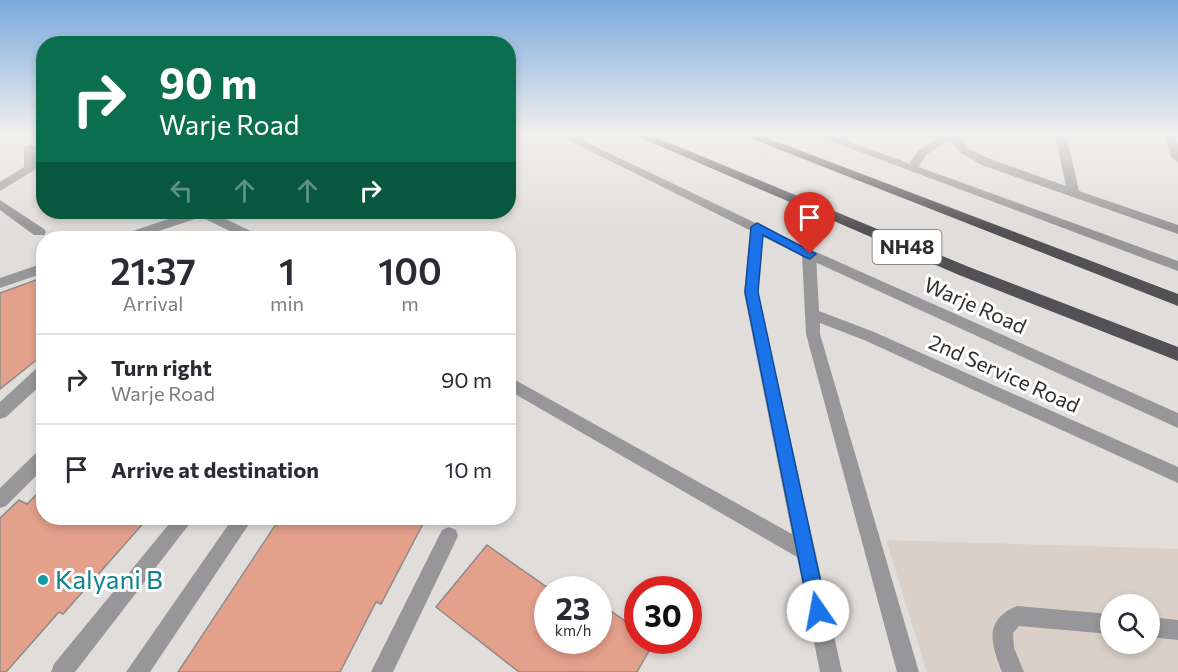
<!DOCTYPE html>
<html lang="en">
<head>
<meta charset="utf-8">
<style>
  body { margin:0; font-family:Commissioner,sans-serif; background:#f2f2f3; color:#2b2b33; height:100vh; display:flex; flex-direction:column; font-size:22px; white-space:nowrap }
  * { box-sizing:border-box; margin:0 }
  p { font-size:20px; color:#7c7c81 }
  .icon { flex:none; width:33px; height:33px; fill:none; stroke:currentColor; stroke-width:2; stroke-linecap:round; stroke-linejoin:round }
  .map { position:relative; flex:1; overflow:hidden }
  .panel { position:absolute; left:36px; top:231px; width:480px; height:294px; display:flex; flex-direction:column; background:#fff; border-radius:24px; box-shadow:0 3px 9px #0003 }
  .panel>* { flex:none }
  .banner { position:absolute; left:36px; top:36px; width:480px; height:183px; border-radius:24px; box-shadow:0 3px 9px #0003; background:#0b6e4f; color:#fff; overflow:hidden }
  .buttons { position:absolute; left:1100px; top:594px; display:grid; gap:12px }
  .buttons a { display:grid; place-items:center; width:60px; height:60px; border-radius:50%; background:#fff; box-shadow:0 3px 9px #0003; font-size:30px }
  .speed { position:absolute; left:534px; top:576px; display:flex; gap:12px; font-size:30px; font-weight:700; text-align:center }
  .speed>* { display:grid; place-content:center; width:78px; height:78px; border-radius:50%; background:#fff; box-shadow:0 3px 9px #0003; line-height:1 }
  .speed small { font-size:15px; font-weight:400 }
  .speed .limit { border:9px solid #d22; background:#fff; color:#111 }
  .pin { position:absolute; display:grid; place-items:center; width:51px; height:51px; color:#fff; margin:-62px -26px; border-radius:50% 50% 50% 0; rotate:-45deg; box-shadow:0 0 6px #0007 }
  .pin .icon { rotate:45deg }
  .me { position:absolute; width:66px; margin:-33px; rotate:348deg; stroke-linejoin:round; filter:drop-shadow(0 0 4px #0008) }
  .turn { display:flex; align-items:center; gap:21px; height:126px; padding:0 24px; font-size:27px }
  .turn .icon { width:78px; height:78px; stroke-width:2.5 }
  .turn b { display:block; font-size:42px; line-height:51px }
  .lanes { display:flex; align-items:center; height:57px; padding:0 24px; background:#0003; justify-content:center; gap:30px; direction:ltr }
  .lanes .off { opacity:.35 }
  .eta { display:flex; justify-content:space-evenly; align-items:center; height:102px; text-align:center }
  .eta b { font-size:36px; font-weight:600; line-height:42px }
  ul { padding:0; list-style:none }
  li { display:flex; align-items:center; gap:18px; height:90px; padding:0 24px; border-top:2px solid #e1e1e2 }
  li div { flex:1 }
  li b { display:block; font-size:22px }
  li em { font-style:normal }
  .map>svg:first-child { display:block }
  .built { fill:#dad0c7; fill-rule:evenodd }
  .building { fill:#e3a08a; stroke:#8f8a89; stroke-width:1.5 }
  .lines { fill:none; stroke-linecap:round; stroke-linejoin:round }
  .service { fill:#979799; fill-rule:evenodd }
  .minor { fill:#979799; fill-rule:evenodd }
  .tertiary { fill:#979799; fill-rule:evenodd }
  .trunk { fill:#525256; fill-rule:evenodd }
  .route { fill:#1a73e8; stroke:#114b97; stroke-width:1.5 }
  .culture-dot { fill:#0f9aa8; stroke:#fff; stroke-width:2 }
  .labels { text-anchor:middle; stroke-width:6; stroke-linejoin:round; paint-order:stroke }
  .shield { fill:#fff; stroke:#6e6d6d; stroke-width:1.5 }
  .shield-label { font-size:20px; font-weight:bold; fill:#302f2e }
  .street-label { font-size:21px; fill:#302f2e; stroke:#fff }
  .near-culture-label { font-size:26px; fill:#0d838f; stroke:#fff; text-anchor:start }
</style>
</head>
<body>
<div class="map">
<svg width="1178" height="672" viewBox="0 0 1178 672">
  <rect width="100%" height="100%" fill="#e1ddda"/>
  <path class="built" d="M 886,540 L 1178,549 L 1178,672 L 927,672 ZM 1110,604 L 1149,604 L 1149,644 L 1110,644 Z"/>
  <g class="building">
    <path d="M 44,277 L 44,354 L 0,389 L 0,293 Z"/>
    <path d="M 44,487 L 44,518 L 148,518 L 63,614 L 59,612 L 6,672 L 0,672 L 0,518 L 19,500 L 27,504 Z"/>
    <path d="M 280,518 L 426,518 L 381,604 L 376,602 L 340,672 L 178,672 Z"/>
    <path d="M 487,545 L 548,588 L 548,640 L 598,640 L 598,602 L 638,630 L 638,640 L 654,642 L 637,672 L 519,672 L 436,607 Z"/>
  </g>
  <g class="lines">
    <g class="service">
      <path d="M 508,134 L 558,134 L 552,137 L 508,140 Z"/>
      <path d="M 944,134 L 957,134 L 926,155 L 917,170 L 909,170 L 907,167 L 918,151 Z"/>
      <path d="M 1163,134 L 1174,134 L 1178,144 L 1178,162 L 1172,158 Z"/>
      <path d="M 1017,606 L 1110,614 L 1110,634 L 1019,626 L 1013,633 L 1014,648 L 1024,672 L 1002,672 C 991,644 983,620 1017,606 Z"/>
      <path d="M 1149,617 L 1178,620 L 1178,640 L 1149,637 Z"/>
    </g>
    <g class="minor">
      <path d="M 945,134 L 957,134 L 969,149 L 990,159 L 1066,186 L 1055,134 L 1066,134 L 1079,191 L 1178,225 L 1178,234 L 982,165 L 961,153 Z"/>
      <path d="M 30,144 L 36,147 L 36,169 L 0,191 L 0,182 L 24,167 L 24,147 Z"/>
      <path d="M 0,200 L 44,229 L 46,232 L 44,235 L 34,235 L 0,210 Z"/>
      <path d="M 189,212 L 211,212 L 259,235 L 261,238 L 244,238 L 201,217 L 138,238 L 119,238 L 121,235 Z"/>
      <path d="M 757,223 L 763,227 L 758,293 L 842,672 L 820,672 L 797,557 L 508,390 L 508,376 L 792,534 L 744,293 L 751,227 Z"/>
      <path d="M 809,249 L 816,254 L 819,311 L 874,332 L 1178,467 L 1178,483 L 864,340 L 820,323 L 820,334 L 919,672 L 897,672 L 806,334 L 802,254 Z"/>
      <path d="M 44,263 L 44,273 L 0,288 L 0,278 Z"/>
      <path d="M 44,366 L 44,382 L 6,417 L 0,419 L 0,402 L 38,367 Z"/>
      <path d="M 44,448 L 44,468 L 6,506 L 0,508 L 0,488 L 38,451 Z"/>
      <path d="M 174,518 L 194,518 L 75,672 L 51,672 L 54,664 Z"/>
      <path d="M 233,518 L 253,518 L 150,672 L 126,672 Z"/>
      <path d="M 449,527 L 456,530 L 458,536 L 393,672 L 371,672 L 442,530 Z"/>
    </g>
    <g class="tertiary">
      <path d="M 556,134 L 569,134 L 814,251 L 1178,413 L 1178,428 L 804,257 Z"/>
      <path d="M 812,134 L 828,134 L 1178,261 L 1178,271 Z"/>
    </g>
    <g class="trunk">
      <path d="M 632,134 L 648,134 L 969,267 L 1178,347 L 1178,361 L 959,275 Z"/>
      <path d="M 740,134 L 757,134 L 1178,294 L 1178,306 Z"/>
    </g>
  </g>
  <linearGradient id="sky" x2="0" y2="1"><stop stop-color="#79aadd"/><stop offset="0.59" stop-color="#f2f0ee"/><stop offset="1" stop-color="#f2f0ee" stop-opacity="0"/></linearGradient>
  <rect width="1178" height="228" fill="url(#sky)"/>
  <path class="route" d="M 757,223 L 816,254 L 810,259 L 805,257 L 763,235 L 758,292 L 827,611 L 825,618 L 818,620 L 812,618 L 809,611 L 745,292 L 751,227 Z"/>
  <circle class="culture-dot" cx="43" cy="580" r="6"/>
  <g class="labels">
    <rect class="shield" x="872.5" y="230" width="69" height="34" rx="4.5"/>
    <g class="shield-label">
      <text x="907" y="254">NH48</text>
    </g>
    <g class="street-label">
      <text transform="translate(975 306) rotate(24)" y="7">Warje Road</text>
      <text transform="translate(1004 374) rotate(24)" y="7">2nd Service Road</text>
    </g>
    <g class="near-culture-label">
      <text x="55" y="589">Kalyani B</text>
    </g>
  </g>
</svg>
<div class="buttons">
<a><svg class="icon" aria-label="search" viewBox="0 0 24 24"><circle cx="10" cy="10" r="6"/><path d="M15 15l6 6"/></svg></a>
</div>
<div class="speed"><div>23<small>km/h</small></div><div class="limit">30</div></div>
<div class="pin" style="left:810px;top:254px;background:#d93025"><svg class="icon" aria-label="arrive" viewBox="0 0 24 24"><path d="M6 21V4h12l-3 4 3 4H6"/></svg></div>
<svg class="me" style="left:818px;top:611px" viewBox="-20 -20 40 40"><circle r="19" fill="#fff"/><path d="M0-13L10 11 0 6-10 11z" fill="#1a73e8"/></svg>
<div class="banner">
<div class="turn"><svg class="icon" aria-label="right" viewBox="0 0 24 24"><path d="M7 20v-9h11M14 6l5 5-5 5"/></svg><div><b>90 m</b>Warje Road</div></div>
<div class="lanes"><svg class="icon off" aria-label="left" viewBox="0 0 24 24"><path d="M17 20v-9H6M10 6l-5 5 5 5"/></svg><svg class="icon off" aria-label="ahead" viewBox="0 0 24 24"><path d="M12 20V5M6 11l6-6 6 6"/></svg><svg class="icon off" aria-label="ahead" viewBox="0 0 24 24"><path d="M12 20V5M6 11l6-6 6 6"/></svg><svg class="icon" aria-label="right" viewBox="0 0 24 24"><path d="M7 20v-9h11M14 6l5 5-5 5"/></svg></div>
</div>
<section class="panel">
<div class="eta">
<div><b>21:37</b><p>Arrival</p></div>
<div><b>1</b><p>min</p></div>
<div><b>100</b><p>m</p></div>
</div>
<ul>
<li><svg class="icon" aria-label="right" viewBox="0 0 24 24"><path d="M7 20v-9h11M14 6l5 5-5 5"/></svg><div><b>Turn right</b><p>Warje Road</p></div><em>90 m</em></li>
<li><svg class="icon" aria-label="arrive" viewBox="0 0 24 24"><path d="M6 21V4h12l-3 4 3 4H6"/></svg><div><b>Arrive at destination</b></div><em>10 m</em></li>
</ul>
</section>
</div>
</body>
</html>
